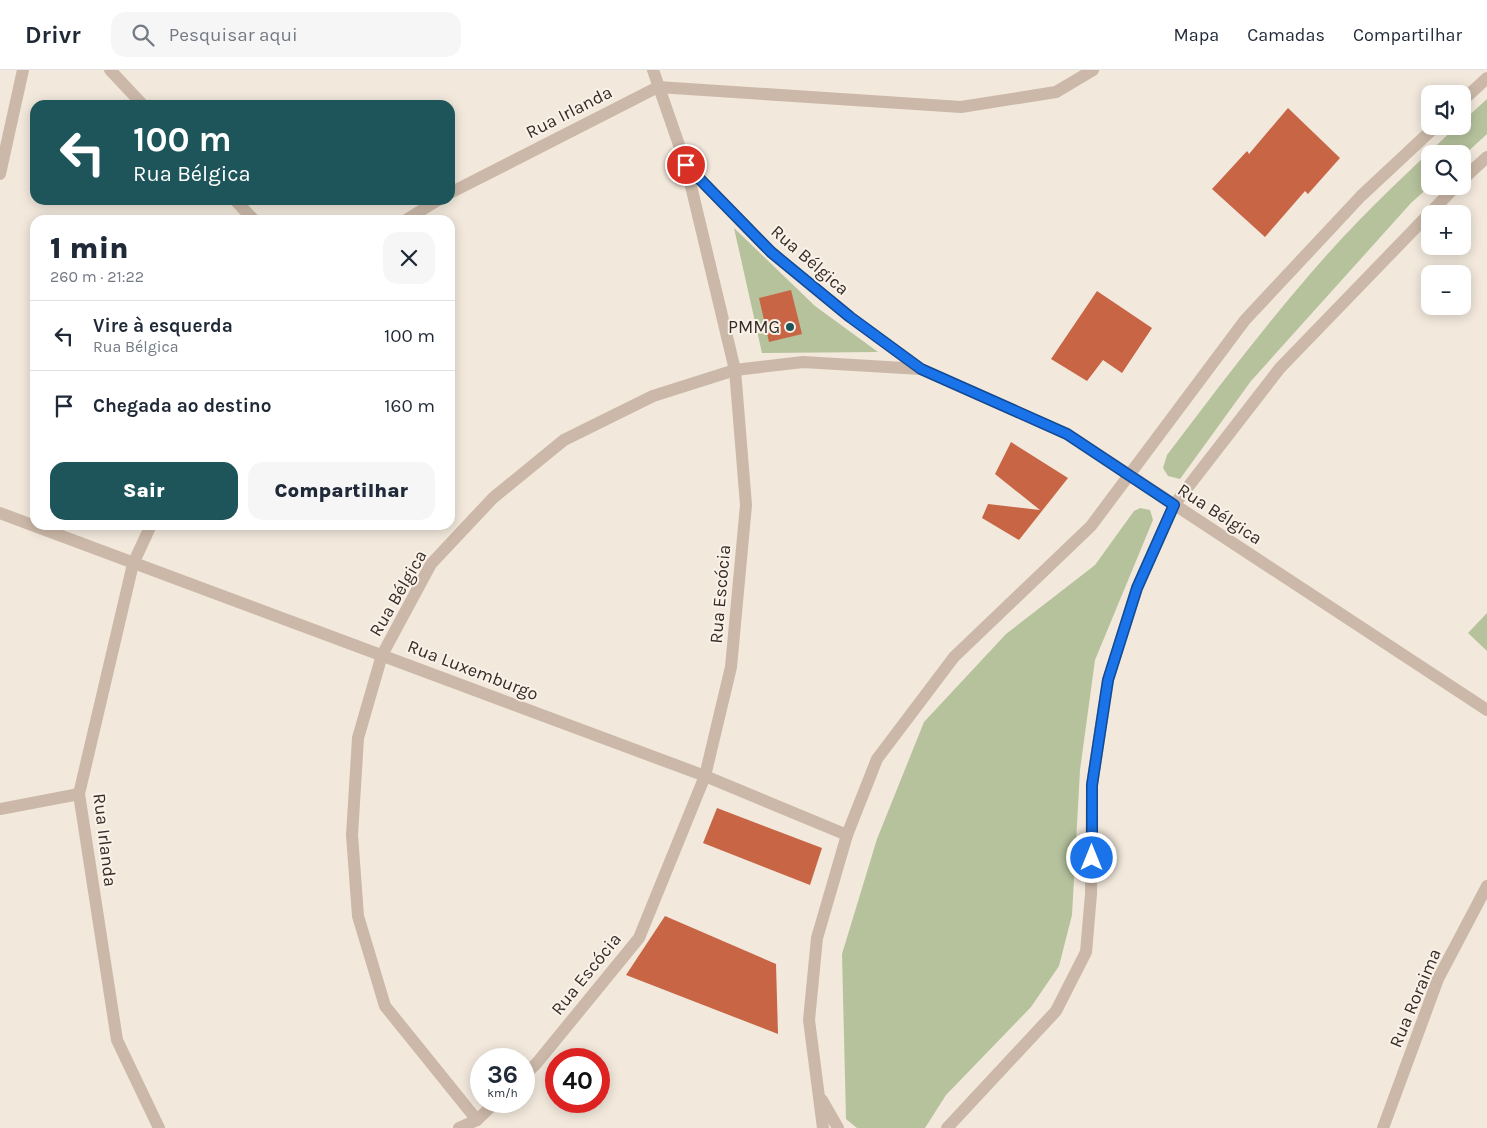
<!DOCTYPE html>
<html lang="pt">
<head>
<meta charset="utf-8">
<style>
  body { margin:0; font-family:Karla,sans-serif; background:#f6f6f7; color:#1f2937; height:100vh; display:flex; flex-direction:column; font-size:19px; white-space:nowrap }
  * { box-sizing:border-box; margin:0 }
  p { font-size:16px; color:#747a83 }
  .icon { flex:none; width:28px; height:28px; fill:none; stroke:currentColor; stroke-width:2; stroke-linecap:round; stroke-linejoin:round }
  .map { position:relative; flex:1; overflow:hidden }
  .side { position:absolute; left:30px; top:145px; width:425px; height:315px; display:flex; flex-direction:column; background:#fff; border-radius:15px; box-shadow:0 2px 12px #0003 }
  .side>* { flex:none }
  .top-card { position:absolute; left:30px; top:30px; width:425px; height:105px; border-radius:15px; box-shadow:0 2px 12px #0003; background:#1d555a; color:#fff; overflow:hidden }
  .controls { position:absolute; left:1421px; top:15px; display:grid; gap:10px }
  .controls a { display:grid; place-items:center; width:50px; height:50px; border-radius:10px; background:#fff; box-shadow:0 2px 12px #0003; font-size:25px }
  .speed { position:absolute; left:470px; top:978px; display:flex; gap:10px; font-size:25px; font-weight:700; text-align:center }
  .speed>* { display:grid; place-content:center; width:65px; height:65px; border-radius:50%; background:#fff; box-shadow:0 2px 12px #0003; line-height:1 }
  .speed small { font-size:12px; font-weight:400 }
  .speed .limit { border:8px solid #d22; background:#fff; color:#111 }
  .pin { position:absolute; display:grid; place-items:center; width:42px; height:42px; color:#fff; margin:-21px; border:2px solid #fff; border-radius:50%; box-shadow:0 1px 5px #0007 }
  .me { position:absolute; width:55px; margin:-28px; rotate:0deg; stroke-linejoin:round; filter:drop-shadow(0 0 4px #0008) }
  .turn { display:flex; align-items:center; gap:18px; height:105px; padding:0 20px; font-size:22px }
  .turn .icon { width:65px; height:65px; stroke-width:2.5 }
  .turn b { display:block; font-size:35px; line-height:42px }
  .round { display:grid; place-items:center; flex:none; width:52px; height:52px; border-radius:15px; background:#f6f6f7 }
  .summary { display:flex; align-items:center; justify-content:space-between; height:85px; padding:0 20px }
  h1 { font-size:30px; font-weight:800; line-height:38px }
  .button { display:flex; gap:10px; margin-top:auto; padding:10px 20px }
  .button a { flex:1; height:58px; border-radius:15px; background:#1d555a; color:#fff; font-size:20px; font-weight:800; line-height:58px; text-align:center }
  .button a+a { background:#f6f6f7; color:#1f2937 }
  ul { padding:0; list-style:none }
  li { display:flex; align-items:center; gap:15px; height:70px; padding:0 20px; border-top:1px solid #e0e1e3 }
  li div { flex:1 }
  li b { display:block; font-size:19px }
  li em { font-style:normal }
  header { display:flex; align-items:center; gap:30px; box-sizing:border-box; height:70px; padding:0 25px; background:#fff; border-bottom:1px solid #e0e1e3 }
  header strong { font-size:24px }
  nav { display:flex; gap:28px; margin-inline-start:auto; font-size:18px }
  .search { width:350px; height:45px; background:#f6f6f7; display:flex; align-items:center; gap:12px; box-sizing:border-box; padding:0 18px; border-radius:15px; color:#747a83; font-size:19px }
  .map>svg:first-child { display:block }
  .green { fill:#b5c29c }
  .building { fill:#c86545 }
  .lines { fill:none; stroke-linecap:round; stroke-linejoin:round }
  .minor { stroke:#cbb8a8; stroke-width:12 }
  .tertiary { stroke:#cbb8a8; stroke-width:12 }
  .route-casing { stroke:#114b97; stroke-width:12 }
  .route { stroke:#1a73e8; stroke-width:9 }
  .poi-dot { fill:#1d555a; stroke:#faf2e9; stroke-width:2 }
  .labels { text-anchor:middle; stroke-width:4; stroke-linejoin:round; paint-order:stroke }
  .street-label { font-size:18px; fill:#372d28; stroke:#faf2e9 }
  .poi-label { font-size:18px; fill:#372d28; stroke:#faf2e9; text-anchor:end }
</style>
</head>
<body>
<header>
<strong>Drivr</strong>
<div class="search"><svg class="icon" aria-label="search" viewBox="0 0 24 24"><circle cx="10" cy="10" r="6"/><path d="M15 15l6 6"/></svg>Pesquisar aqui</div>
<nav><a>Mapa</a><a>Camadas</a><a>Compartilhar</a></nav>
</header>
<div class="map">
<svg width="1487" height="1058" viewBox="0 0 1487 1058">
  <rect width="100%" height="100%" fill="#f2e8dc"/>
  <g class="green">
    <path d="M 1487,29 L 1487,64 L 1463,86 L 1462,84 L 1430,84 L 1430,116 L 1411,133 L 1251,311 L 1180,409 L 1168,406 L 1163,398 L 1167,385 C 1218,318 1269,250 1325,187 C 1366,141 1412,98 1457,56 L 1462,56 L 1463,51 Z"/>
    <path d="M 734,158 L 815,236 L 878,282 L 762,283 Z"/>
    <path d="M 1140,438 L 1150,440 L 1153,450 L 1095,590 L 1080,700 L 1072,845 L 1059,896 L 1031,937 L 946,1025 L 925,1058 L 857,1058 L 846,1049 L 842,884 L 877,769 L 924,652 L 1006,564 L 1095,495 L 1134,441 Z"/>
    <path d="M 1487,543 L 1487,581 L 1468,563 Z"/>
  </g>
  <g class="building">
    <path d="M 1288,38 L 1340,88 L 1308,124 L 1305,121 L 1265,167 L 1212,119 L 1247,81 L 1249,84 Z"/>
    <path d="M 791,220 L 802,264 L 769,272 L 759,228 Z"/>
    <path d="M 1097,221 L 1152,258 L 1122,303 L 1103,290 L 1087,311 L 1051,289 Z"/>
    <path d="M 1011,372 L 1068,408 L 1019,470 L 982,448 L 988,434 L 1040,440 L 995,404 Z"/>
    <path d="M 717,738 L 822,778 L 810,815 L 703,773 Z"/>
    <path d="M 665,846 L 776,894 L 778,964 L 626,905 Z"/>
  </g>
  <g class="lines">
    <g class="minor">
      <path d="M 110,0 L 143,35"/>
      <path d="M 686,95 L 771,182 L 850,247 L 921,299 L 1067,364 L 1487,640"/>
      <path d="M 0,104 L 23,0"/>
      <path d="M 450,123 L 658,17 L 961,37 L 1056,22 L 1093,0"/>
      <path d="M 235,130 L 254,150"/>
      <path d="M 406,150 L 438,130"/>
      <path d="M 0,443 L 705,706 L 847,765"/>
      <path d="M 151,455 L 133,494 L 79,724 L 117,970 L 159,1058"/>
      <path d="M 0,739 L 79,724"/>
      <path d="M 524,1005 L 536,994 L 639,868 L 705,706 L 731,597 L 746,435 L 735,300 L 686,95 L 653,0"/>
      <path d="M 477,1050 L 385,936 L 358,846 L 352,765 L 358,668 L 382,585 L 431,494 L 493,428 L 564,370 L 653,326 L 735,300 L 803,292 L 921,299"/>
      <path d="M 459,1058 L 477,1050 L 497,1031"/>
      <path d="M 1383,1058 L 1438,909 L 1487,816"/>
    </g>
    <g class="tertiary">
      <path d="M 1462,31 L 1487,8"/>
      <path d="M 1462,110 L 1487,87"/>
      <path d="M 822,1030 L 838,1058"/>
      <path d="M 823,1058 L 809,950 L 817,868 L 847,765 L 877,689 L 954,587 L 1091,456 L 1245,250 L 1361,126 L 1436,56"/>
      <path d="M 947,1058 L 1056,941 L 1086,882 L 1091,824 L 1092,715 L 1108,610 L 1137,518 L 1174,435 L 1280,298 L 1456,116"/>
    </g>
  </g>
  <g class="lines">
    <defs>
      <path id="route" d="M 686,95 L 771,182 L 850,247 L 921,299 L 1067,364 L 1174,435 L 1137,518 L 1108,610 L 1092,715 L 1092,788"/>
    </defs>
    <use href="#route" class="route-casing"/>
    <use href="#route" class="route"/>
  </g>
  <circle class="poi-dot" cx="790" cy="257" r="5"/>
  <g class="labels">
    <g class="street-label">
      <text transform="translate(569 42) rotate(-27)" y="6">Rua Irlanda</text>
      <text transform="translate(810 190) rotate(41)" y="6">Rua Bélgica</text>
      <text transform="translate(1220 444) rotate(33)" y="6">Rua Bélgica</text>
      <text transform="translate(398 523) rotate(-60)" y="6">Rua Bélgica</text>
      <text transform="translate(720 524) rotate(-85)" y="6">Rua Escócia</text>
      <text transform="translate(473 600) rotate(21)" y="6">Rua Luxemburgo</text>
      <text transform="translate(105 770) rotate(83)" y="6">Rua Irlanda</text>
      <text transform="translate(586 904) rotate(-51)" y="6">Rua Escócia</text>
      <text transform="translate(1415 928) rotate(-67)" y="6">Rua Roraima</text>
    </g>
    <g class="poi-label">
      <text x="780" y="263">PMMG</text>
    </g>
  </g>
</svg>
<div class="controls">
<a><svg class="icon" aria-label="sound" viewBox="0 0 24 24"><path d="M4 9h4l5-4v14l-5-4H4zM17 9q2 3 0 6"/></svg></a>
<a><svg class="icon" aria-label="search" viewBox="0 0 24 24"><circle cx="10" cy="10" r="6"/><path d="M15 15l6 6"/></svg></a>
<a>+</a>
<a>−</a>
</div>
<div class="speed"><div>36<small>km/h</small></div><div class="limit">40</div></div>
<div class="pin" style="left:686px;top:95px;background:#d93025"><svg class="icon" aria-label="arrive" viewBox="0 0 24 24"><path d="M6 21V4h12l-3 4 3 4H6"/></svg></div>
<svg class="me" style="left:1092px;top:788px" viewBox="-20 -20 40 40"><circle r="17" fill="#1a73e8" stroke="#fff" stroke-width="3"/><path d="M0-11L8 9 0 5-8 9z" fill="#fff"/></svg>
<div class="top-card">
<div class="turn"><svg class="icon" aria-label="left" viewBox="0 0 24 24"><path d="M17 20v-9H6M10 6l-5 5 5 5"/></svg><div><b>100 m</b>Rua Bélgica</div></div>
</div>
<section class="side">
<div class="summary"><div><h1>1 min</h1><p>260 m · 21:22</p></div><a class="round"><svg class="icon" aria-label="close" viewBox="0 0 24 24"><path d="M6 6l12 12M18 6L6 18"/></svg></a></div>
<ul>
<li><svg class="icon" aria-label="left" viewBox="0 0 24 24"><path d="M17 20v-9H6M10 6l-5 5 5 5"/></svg><div><b>Vire à esquerda</b><p>Rua Bélgica</p></div><em>100 m</em></li>
<li><svg class="icon" aria-label="arrive" viewBox="0 0 24 24"><path d="M6 21V4h12l-3 4 3 4H6"/></svg><div><b>Chegada ao destino</b></div><em>160 m</em></li>
</ul>
<div class="button"><a>Sair</a><a>Compartilhar</a></div>
</section>
</div>
</body>
</html>
